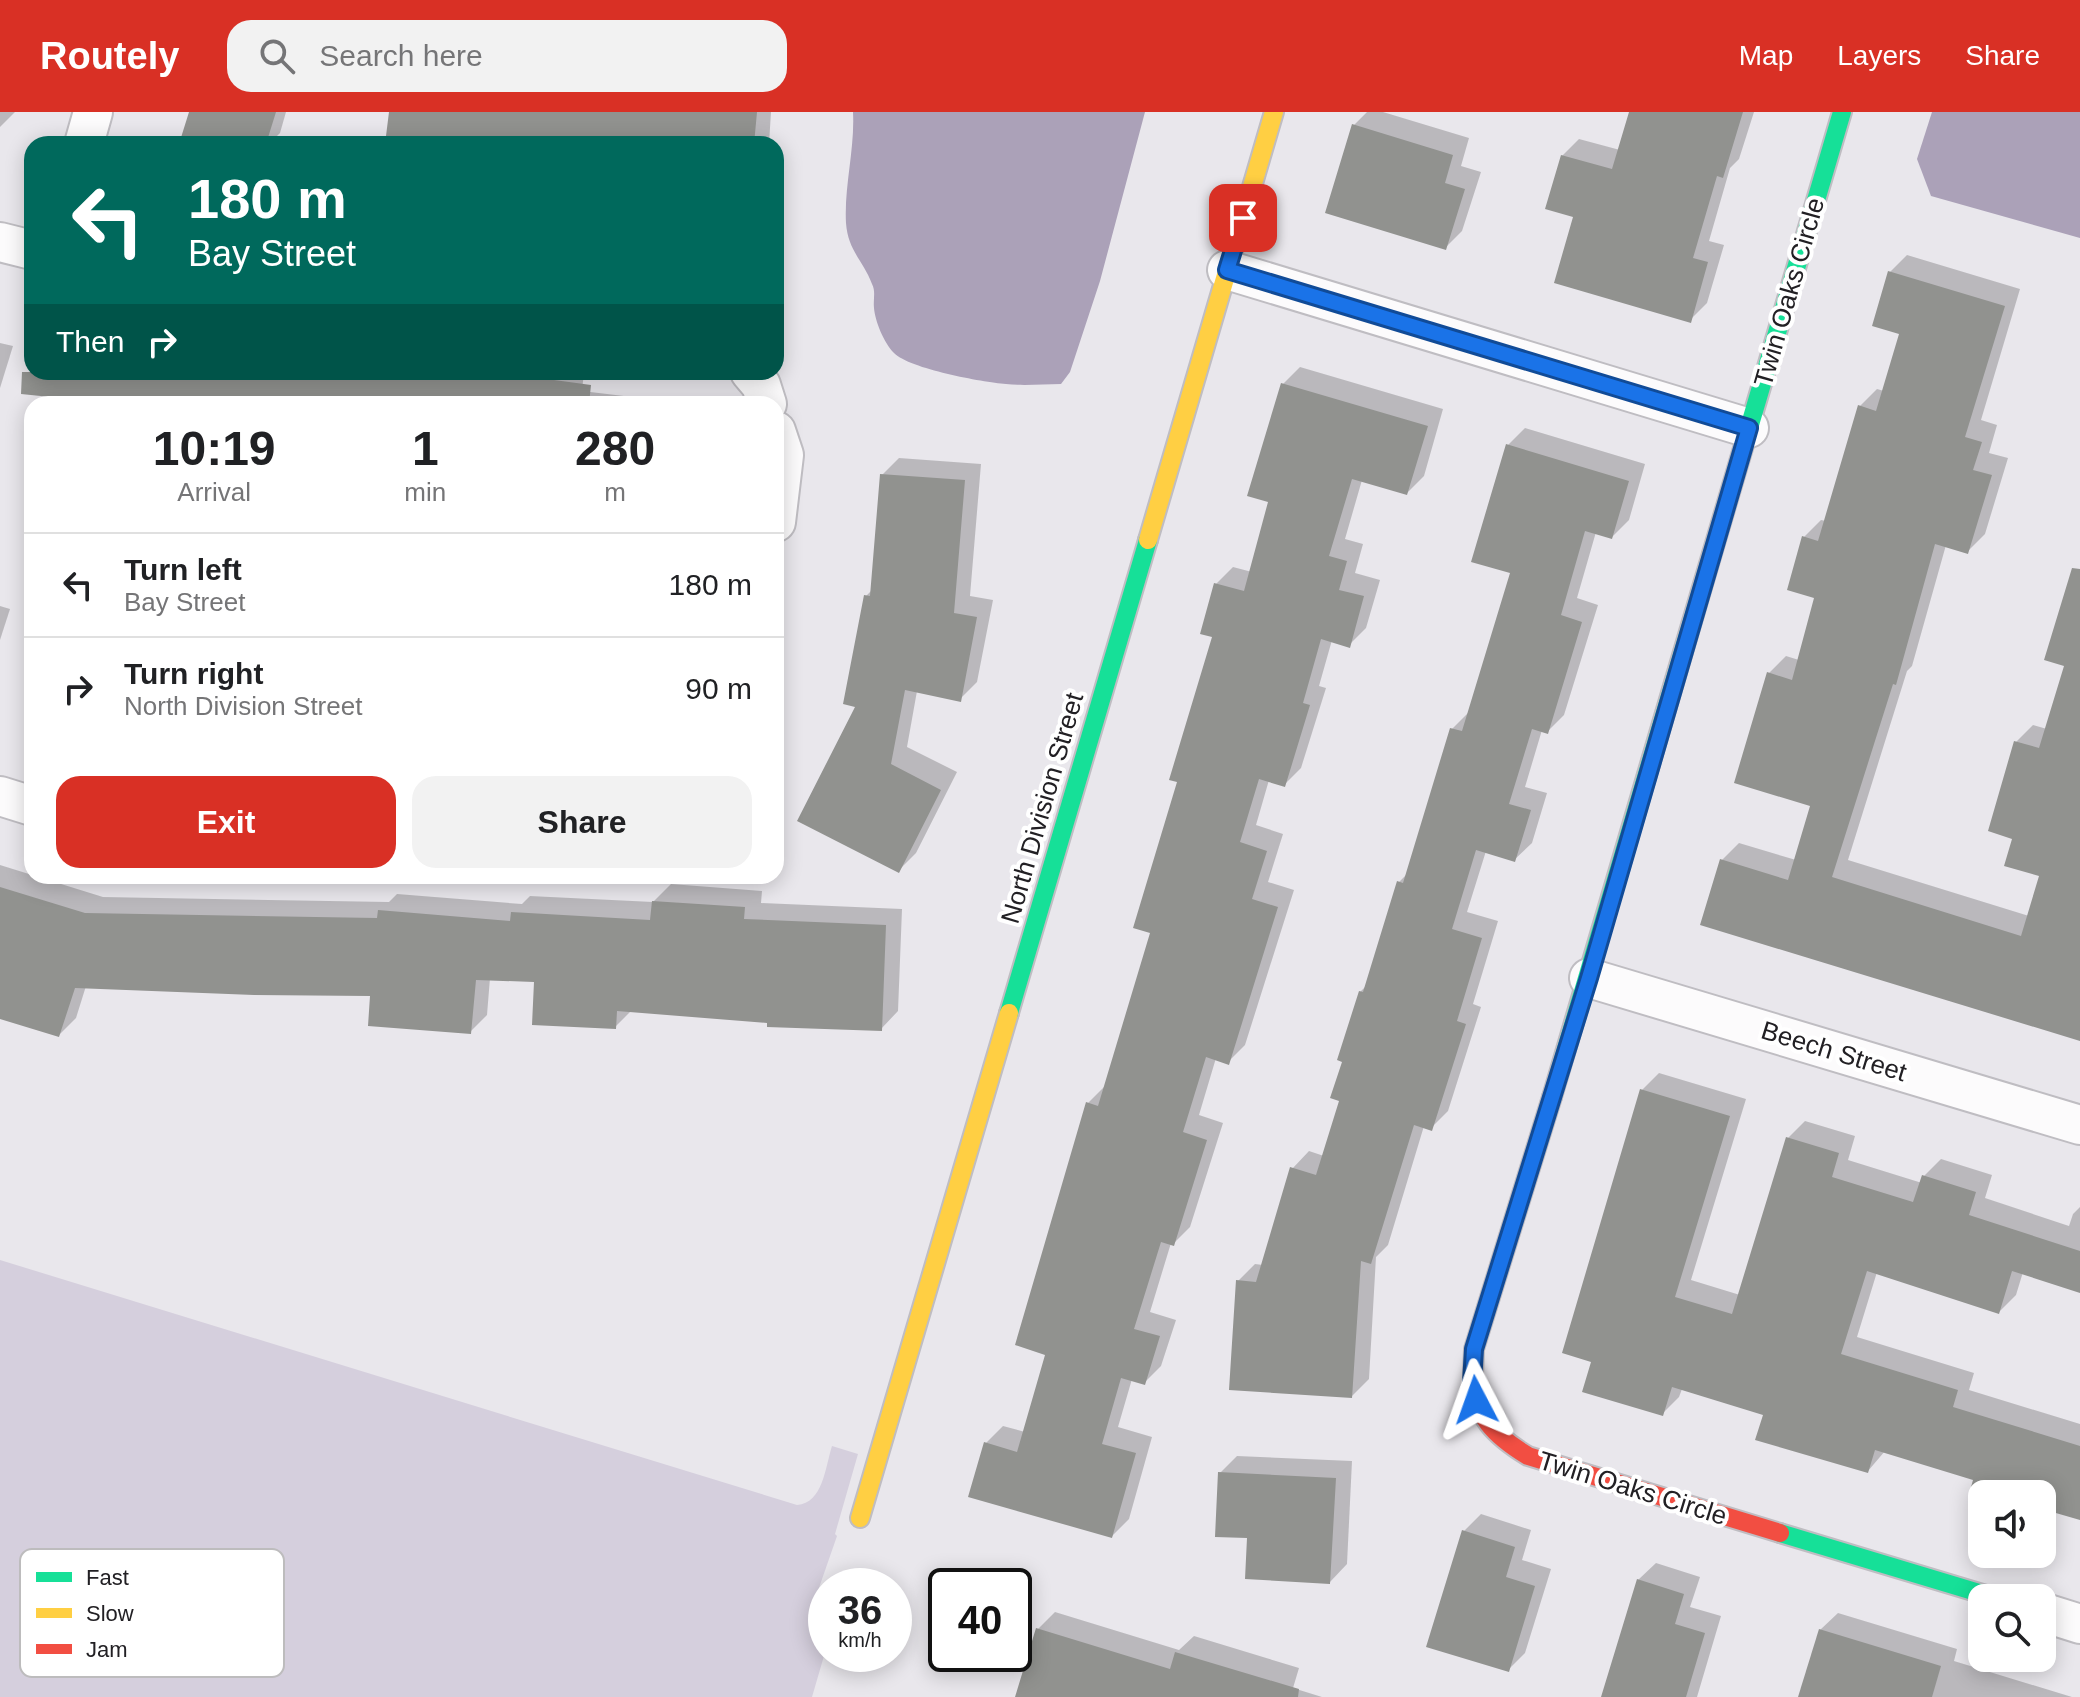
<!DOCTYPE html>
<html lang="en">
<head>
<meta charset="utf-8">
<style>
  body { margin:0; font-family:Arial,sans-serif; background:#f2f2f2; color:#202124; height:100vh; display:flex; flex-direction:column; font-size:30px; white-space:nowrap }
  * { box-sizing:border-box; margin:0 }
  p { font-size:26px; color:#757577 }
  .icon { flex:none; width:44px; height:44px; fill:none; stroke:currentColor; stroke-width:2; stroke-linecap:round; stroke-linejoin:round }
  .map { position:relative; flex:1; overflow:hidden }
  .details { position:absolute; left:24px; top:284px; width:760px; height:488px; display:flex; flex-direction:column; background:#fff; border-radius:24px; box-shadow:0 4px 20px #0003 }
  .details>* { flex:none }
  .guide { position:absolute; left:24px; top:24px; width:760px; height:244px; border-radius:24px; box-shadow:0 4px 20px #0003; background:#00695c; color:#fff; overflow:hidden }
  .tools { position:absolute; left:1968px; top:1368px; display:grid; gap:16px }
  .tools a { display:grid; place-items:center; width:88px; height:88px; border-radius:16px; background:#fff; box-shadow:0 4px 20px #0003; font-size:40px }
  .speed { position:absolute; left:808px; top:1456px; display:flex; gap:16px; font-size:40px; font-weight:700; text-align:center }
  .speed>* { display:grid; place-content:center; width:104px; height:104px; border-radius:50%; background:#fff; box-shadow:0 4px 20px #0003; line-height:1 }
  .speed small { font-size:20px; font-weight:400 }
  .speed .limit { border:4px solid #111; border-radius:12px; background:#fff; color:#111 }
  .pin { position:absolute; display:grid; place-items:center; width:68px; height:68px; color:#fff; margin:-34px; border-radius:16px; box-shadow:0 4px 12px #0006 }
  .me { position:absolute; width:88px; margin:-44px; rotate:356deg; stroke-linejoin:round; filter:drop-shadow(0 0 6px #0008) }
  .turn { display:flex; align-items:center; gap:28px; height:168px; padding:0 32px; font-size:36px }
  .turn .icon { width:104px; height:104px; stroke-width:2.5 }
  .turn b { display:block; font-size:56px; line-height:68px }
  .then { display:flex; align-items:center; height:76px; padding:0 32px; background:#0003; gap:16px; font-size:30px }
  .eta { display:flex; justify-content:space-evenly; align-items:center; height:136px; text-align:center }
  .eta b { font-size:48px; font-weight:800; line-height:56px }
  .cta { display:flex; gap:16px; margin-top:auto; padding:16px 32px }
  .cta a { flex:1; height:92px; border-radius:24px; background:#d93025; color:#fff; font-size:32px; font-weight:800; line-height:92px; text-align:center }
  .cta a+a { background:#f2f2f2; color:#202124 }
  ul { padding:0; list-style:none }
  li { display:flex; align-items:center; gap:24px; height:104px; padding:0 32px; border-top:2px solid #e0e0e0 }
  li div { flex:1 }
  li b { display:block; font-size:30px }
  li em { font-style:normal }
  header { display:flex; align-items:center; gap:48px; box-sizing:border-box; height:112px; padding:0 40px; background:#d93025; color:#fff }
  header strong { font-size:38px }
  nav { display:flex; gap:44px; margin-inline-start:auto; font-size:28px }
  .search { width:560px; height:72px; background:#f2f2f2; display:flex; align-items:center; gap:20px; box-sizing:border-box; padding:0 28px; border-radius:24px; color:#757577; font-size:30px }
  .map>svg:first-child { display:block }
  .green { fill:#d5cfdd }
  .water { fill:#aba1b8 }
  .shadow { fill:#0003 }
  .building { fill:#91928f }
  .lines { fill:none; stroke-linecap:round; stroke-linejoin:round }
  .street-casing { stroke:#bfbdc2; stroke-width:42 }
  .fast-casing { stroke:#bfbdc2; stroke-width:22 }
  .slow-casing { stroke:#bfbdc2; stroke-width:22 }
  .jam-casing { stroke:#bfbdc2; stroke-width:22 }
  .street { stroke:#fcfbfc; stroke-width:38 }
  .fast { stroke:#16e098; stroke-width:18 }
  .slow { stroke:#ffcf43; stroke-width:18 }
  .jam { stroke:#f24e42; stroke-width:18 }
  .route-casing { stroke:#114b97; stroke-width:20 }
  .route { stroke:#1a73e8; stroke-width:14 }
  .labels { text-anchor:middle; stroke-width:8; stroke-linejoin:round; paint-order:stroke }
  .street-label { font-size:26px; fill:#222024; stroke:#fff }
  .key { fill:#fff; stroke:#bdbcbd; stroke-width:2 }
  .key-label { font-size:22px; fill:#222024 }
</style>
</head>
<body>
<header>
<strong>Routely</strong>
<div class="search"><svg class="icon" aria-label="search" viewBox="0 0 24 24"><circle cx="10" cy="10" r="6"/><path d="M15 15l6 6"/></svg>Search here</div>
<nav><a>Map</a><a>Layers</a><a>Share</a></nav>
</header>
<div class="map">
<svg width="2080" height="1585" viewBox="0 0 2080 1585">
  <rect width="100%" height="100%" fill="#e9e7ec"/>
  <path class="green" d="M 0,1148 L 797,1393 C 823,1391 825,1356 832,1334 L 858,1342 L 835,1422 L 837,1424 L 813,1493 L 826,1498 L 826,1537 L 812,1585 L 0,1585 Z"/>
  <g class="water">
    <path d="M 853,0 L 1145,0 L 1100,169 L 1070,260 L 1061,272 C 1043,272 1024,274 1006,272 C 982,270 910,257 894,241 C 884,231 875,209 874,196 C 873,187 876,180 872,172 C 863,148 848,139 846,111 C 844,74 855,37 853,0 Z"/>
    <path d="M 1932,0 L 2080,0 L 2080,126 L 1931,84 L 1917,47 Z"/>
  </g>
  <g class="shadow">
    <path d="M 0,0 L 15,0 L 0,15 Z"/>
    <path d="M 191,0 L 286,0 L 280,21 L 269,32 L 181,32 Z"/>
    <path d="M 391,0 L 771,0 L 769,32 L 387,32 Z"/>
    <path d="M 1367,0 L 1383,0 L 1469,26 L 1461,54 L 1481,60 L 1462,119 L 1445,136 L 1354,13 Z"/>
    <path d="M 1632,0 L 1754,0 L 1739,47 L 1730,56 L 1709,129 L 1724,133 L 1707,191 L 1690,208 L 1575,104 L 1562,44 L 1579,27 L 1620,38 Z"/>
    <path d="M 1907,143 L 2020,177 L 1981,308 L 1997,313 L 1989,341 L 2008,346 L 1985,422 L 1968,439 L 1946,433 L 1912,554 L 1907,559 L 1848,748 L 2029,804 L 2041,763 L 2014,725 L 2016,630 L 2033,613 L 2047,617 L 2067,552 L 2080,483 L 2080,927 L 1722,748 L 1739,731 L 1796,748 L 1812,693 L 1769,561 L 1786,544 L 1799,548 L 1817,485 L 1804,425 L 1821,408 L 1826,409 L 1860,294 L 1877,277 L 1884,279 L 1901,221 L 1890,160 Z"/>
    <path d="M 0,231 L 13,234 L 0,276 Z"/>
    <path d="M 1300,255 L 1443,297 L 1424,364 L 1407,381 L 1362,368 L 1345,427 L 1363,432 L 1355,461 L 1380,468 L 1366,516 L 1349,533 L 1332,528 L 1319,574 L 1326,576 L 1301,656 L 1284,673 L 1269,668 L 1256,713 L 1283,722 L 1268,770 L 1294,778 L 1245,933 L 1228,950 L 1216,946 L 1199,1003 L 1223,1011 L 1190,1115 L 1173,1132 L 1171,1131 L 1150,1200 L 1176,1208 L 1161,1254 L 1144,1271 L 1132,1267 L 1118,1315 L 1152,1325 L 1129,1407 L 1112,1424 L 986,1331 L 1003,1314 L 1025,1320 L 1047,1241 L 1088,991 L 1105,974 L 1153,820 L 1180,669 L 1215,524 L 1216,472 L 1233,455 L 1252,460 L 1271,389 L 1283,272 Z"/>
    <path d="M 69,260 L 584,260 L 582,279 L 691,292 L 92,292 L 92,287 Z"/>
    <path d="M 1525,316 L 1645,352 L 1629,408 L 1612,425 L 1596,420 L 1577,486 L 1598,493 L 1564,603 L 1547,620 L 1542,618 L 1525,675 L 1547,681 L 1532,731 L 1514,748 L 1486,739 L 1467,800 L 1498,809 L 1473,892 L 1481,895 L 1448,999 L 1431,1016 L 1424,1014 L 1388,1133 L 1376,1145 L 1369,1267 L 1352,1284 L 1238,1169 L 1255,1152 L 1263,1153 L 1292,1057 L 1309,1039 L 1324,1044 L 1342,988 L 1360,880 L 1367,873 L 1399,770 L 1408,761 L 1452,617 L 1470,599 L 1512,460 L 1508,333 Z"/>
    <path d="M 899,346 L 981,352 L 970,484 L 993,488 L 977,570 L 960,587 L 917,579 L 907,635 L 957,660 L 916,741 L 899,758 L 858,593 L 866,484 L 873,477 L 882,363 Z"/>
    <path d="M 0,494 L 10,497 L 0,528 Z"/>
    <path d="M 32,569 L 32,605 L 30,605 Z"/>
    <path d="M 0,753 L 103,785 L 389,790 L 397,782 L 522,792 L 530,784 L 653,790 L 671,772 L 762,779 L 761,791 L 902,797 L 898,899 L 881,917 L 632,898 L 615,915 L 536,868 L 490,866 L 487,903 L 470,920 L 373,882 L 86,874 L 76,906 L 59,923 L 0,905 Z"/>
    <path d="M 1659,961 L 1746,987 L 1691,1168 L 1740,1183 L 1788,1026 L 1805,1009 L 1855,1024 L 1848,1048 L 1922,1071 L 1924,1064 L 1941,1047 L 1992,1063 L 1985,1086 L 2069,1114 L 2073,1102 L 2080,1095 L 2080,1179 L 2023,1160 L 2016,1183 L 1999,1200 L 1877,1160 L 1857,1225 L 1974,1261 L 1969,1278 L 2080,1312 L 2080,1406 L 2042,1395 L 2042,1382 L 2001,1382 L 1976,1366 L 1885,1339 L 1868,1359 L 1765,1302 L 1682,1277 L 1679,1285 L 1662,1302 L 1594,1248 L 1642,978 Z"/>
    <path d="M 1237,1344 L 1352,1349 L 1347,1452 L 1330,1470 L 1249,1424 L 1220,1361 Z"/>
    <path d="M 1481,1402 L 1531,1418 L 1522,1448 L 1551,1457 L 1525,1541 L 1508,1558 L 1464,1419 Z"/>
    <path d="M 1656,1451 L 1700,1465 L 1690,1495 L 1721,1504 L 1697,1585 L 1603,1585 L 1638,1468 Z"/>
    <path d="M 1055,1500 L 1179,1538 L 1194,1524 L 1299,1556 L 1293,1576 L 1322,1585 L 1017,1585 L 1038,1517 Z"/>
    <path d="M 1838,1501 L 1957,1537 L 1954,1549 L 2072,1585 L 1800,1585 L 1820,1518 Z"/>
  </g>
  <g class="building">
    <path d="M 189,0 L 276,0 L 266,32 L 179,32 Z"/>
    <path d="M 389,0 L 757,0 L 754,32 L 385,32 Z"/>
    <path d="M 1629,0 L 1743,0 L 1723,66 L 1717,64 L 1693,146 L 1708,150 L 1691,211 L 1554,171 L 1573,105 L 1545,97 L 1561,43 L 1612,57 Z"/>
    <path d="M 1352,12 L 1453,43 L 1445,71 L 1465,77 L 1446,138 L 1325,101 Z"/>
    <path d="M 1888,159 L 2005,194 L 1965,325 L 1982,330 L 1973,358 L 1992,363 L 1968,442 L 1935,432 L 1896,573 L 1893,572 L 1832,765 L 2021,824 L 2039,764 L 2004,754 L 2012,727 L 1988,719 L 2014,629 L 2039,636 L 2064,554 L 2044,548 L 2072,456 L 2080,457 L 2080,929 L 1700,813 L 1720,747 L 1788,768 L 1810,694 L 1734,671 L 1767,560 L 1792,568 L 1814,486 L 1787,478 L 1802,424 L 1818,429 L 1858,293 L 1876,299 L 1899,222 L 1872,214 Z"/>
    <path d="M 22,260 L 496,260 L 591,273 L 589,292 L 90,292 L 90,289 L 21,282 Z"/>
    <path d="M 1281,271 L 1428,314 L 1407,383 L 1352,367 L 1329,444 L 1347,449 L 1339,478 L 1364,484 L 1350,536 L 1321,527 L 1303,591 L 1310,593 L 1285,675 L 1259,667 L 1240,730 L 1267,739 L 1252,787 L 1278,795 L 1229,953 L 1206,945 L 1183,1020 L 1207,1028 L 1174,1134 L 1161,1130 L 1134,1217 L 1160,1224 L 1145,1273 L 1121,1266 L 1102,1332 L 1136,1341 L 1112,1426 L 968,1385 L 984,1330 L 1017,1340 L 1045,1243 L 1015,1233 L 1086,990 L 1098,994 L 1150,821 L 1133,816 L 1177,670 L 1169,668 L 1212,525 L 1200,522 L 1214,471 L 1244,479 L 1268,390 L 1247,384 Z"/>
    <path d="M 1506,332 L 1629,369 L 1612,427 L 1585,419 L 1561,503 L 1582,510 L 1548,622 L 1532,617 L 1509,692 L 1531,698 L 1515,750 L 1476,738 L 1452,817 L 1482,826 L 1457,909 L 1466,912 L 1432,1019 L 1414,1013 L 1371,1152 L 1361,1149 L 1352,1286 L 1229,1278 L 1236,1168 L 1256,1170 L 1290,1055 L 1316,1063 L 1339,989 L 1330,986 L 1342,950 L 1337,948 L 1359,879 L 1363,880 L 1397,769 L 1403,771 L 1450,616 L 1462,619 L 1510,461 L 1471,450 Z"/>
    <path d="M 880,362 L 965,368 L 954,501 L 977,505 L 961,590 L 905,578 L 891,652 L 941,678 L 899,761 L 797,709 L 855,595 L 843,592 L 864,483 L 870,484 Z"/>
    <path d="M 0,775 L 85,801 L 377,806 L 378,798 L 510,809 L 511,800 L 650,808 L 652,789 L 745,795 L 744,807 L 886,813 L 882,919 L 767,915 L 767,911 L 617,899 L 616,917 L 532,913 L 534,870 L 476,868 L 471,922 L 368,914 L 370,884 L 254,883 L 75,876 L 59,925 L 0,907 Z"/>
    <path d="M 1640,977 L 1730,1004 L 1675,1185 L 1732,1202 L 1786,1025 L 1839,1041 L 1832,1065 L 1913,1090 L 1922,1063 L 1976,1080 L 1969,1103 L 2080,1139 L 2080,1181 L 2012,1159 L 1999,1202 L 1867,1159 L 1841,1242 L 1958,1278 L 1953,1295 L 2080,1334 L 2080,1408 L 2042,1397 L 2042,1382 L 1994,1382 L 1971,1375 L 1973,1368 L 1875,1338 L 1868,1361 L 1755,1328 L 1763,1303 L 1672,1275 L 1663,1304 L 1582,1280 L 1591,1250 L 1562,1241 Z"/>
    <path d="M 1218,1360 L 1336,1366 L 1330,1472 L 1245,1467 L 1247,1426 L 1215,1425 Z"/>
    <path d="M 1462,1418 L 1515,1435 L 1506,1465 L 1535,1474 L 1509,1560 L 1426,1535 Z"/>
    <path d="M 1637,1467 L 1684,1482 L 1675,1512 L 1705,1521 L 1686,1585 L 1601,1585 Z"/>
    <path d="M 1036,1516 L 1170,1557 L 1175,1540 L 1299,1577 L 1298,1585 L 1015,1585 Z"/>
    <path d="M 1819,1517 L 1941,1554 L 1932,1585 L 1798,1585 Z"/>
  </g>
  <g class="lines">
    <defs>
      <g id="street">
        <path d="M 84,32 L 93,0"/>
        <path d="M 0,130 L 32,138"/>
        <path d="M 1227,158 L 1749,316"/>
        <path d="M 750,260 L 761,273 L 767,292"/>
        <path d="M 776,319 L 784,343 L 776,410"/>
        <path d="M 0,684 L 32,694"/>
        <path d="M 1589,866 L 2080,1013"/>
        <path d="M 2042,1500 L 2080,1512"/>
      </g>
      <g id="fast">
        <path d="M 1009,901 L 1148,428"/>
        <path d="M 1552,985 L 1842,0"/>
        <path d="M 1780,1421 L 1996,1486"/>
      </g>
      <g id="slow">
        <path d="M 1148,428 L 1274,0"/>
        <path d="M 1473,1264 L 1474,1237 L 1552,985"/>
        <path d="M 860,1406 L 1009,901"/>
      </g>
      <path id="jam" d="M 1473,1264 C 1474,1304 1495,1324 1528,1344 L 1780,1421"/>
    </defs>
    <use href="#street" class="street-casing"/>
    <use href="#fast" class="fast-casing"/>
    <use href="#slow" class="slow-casing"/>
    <use href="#jam" class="jam-casing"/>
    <use href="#street" class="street"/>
    <use href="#fast" class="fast"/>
    <use href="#slow" class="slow"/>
    <use href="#jam" class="jam"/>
  </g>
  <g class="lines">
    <defs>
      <path id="route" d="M 1243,106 L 1227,158 L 1749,316 L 1589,866 L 1474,1237 L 1472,1271 L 1476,1288"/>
    </defs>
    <use href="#route" class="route-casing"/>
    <use href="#route" class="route"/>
  </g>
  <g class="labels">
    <g class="street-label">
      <text transform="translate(1789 180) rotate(-74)" y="9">Twin Oaks Circle</text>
      <text transform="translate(1042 696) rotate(-74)" y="9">North Division Street</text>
      <text transform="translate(1834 939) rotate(17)" y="9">Beech Street</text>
      <text transform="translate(1633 1376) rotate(17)" y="9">Twin Oaks Circle</text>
    </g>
  </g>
  <rect x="20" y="1437" width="264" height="128" rx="12" class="key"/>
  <rect x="36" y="1460" width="36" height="10" fill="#16e098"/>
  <rect x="36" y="1496" width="36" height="10" fill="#ffcf43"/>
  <rect x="36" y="1532" width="36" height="10" fill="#f24e42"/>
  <g class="key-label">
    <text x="86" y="1473">Fast</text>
    <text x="86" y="1509">Slow</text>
    <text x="86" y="1545">Jam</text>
  </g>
</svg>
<div class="tools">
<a><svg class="icon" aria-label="sound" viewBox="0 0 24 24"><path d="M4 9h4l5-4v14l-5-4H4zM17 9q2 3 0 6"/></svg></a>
<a><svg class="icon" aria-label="search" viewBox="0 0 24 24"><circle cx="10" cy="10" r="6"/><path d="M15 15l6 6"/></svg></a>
</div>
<div class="speed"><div>36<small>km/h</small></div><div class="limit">40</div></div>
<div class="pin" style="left:1243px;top:106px;background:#d93025"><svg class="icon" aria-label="arrive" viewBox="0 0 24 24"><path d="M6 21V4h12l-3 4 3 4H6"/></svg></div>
<svg class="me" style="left:1476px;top:1288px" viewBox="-20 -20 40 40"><path d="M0-17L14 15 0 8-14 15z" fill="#1a73e8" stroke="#fff" stroke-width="4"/></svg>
<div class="guide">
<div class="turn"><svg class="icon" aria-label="left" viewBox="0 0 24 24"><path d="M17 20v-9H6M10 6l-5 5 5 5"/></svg><div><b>180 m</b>Bay Street</div></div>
<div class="then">Then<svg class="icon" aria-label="right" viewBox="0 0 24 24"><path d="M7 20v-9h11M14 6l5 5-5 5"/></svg></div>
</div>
<section class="details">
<div class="eta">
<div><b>10:19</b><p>Arrival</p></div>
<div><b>1</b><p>min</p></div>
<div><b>280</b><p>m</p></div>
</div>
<ul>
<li><svg class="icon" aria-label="left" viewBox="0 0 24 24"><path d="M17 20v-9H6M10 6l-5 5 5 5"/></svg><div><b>Turn left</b><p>Bay Street</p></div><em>180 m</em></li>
<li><svg class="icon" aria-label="right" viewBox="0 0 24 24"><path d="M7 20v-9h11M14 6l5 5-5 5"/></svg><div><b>Turn right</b><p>North Division Street</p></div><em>90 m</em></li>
</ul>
<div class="cta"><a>Exit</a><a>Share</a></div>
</section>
</div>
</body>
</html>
